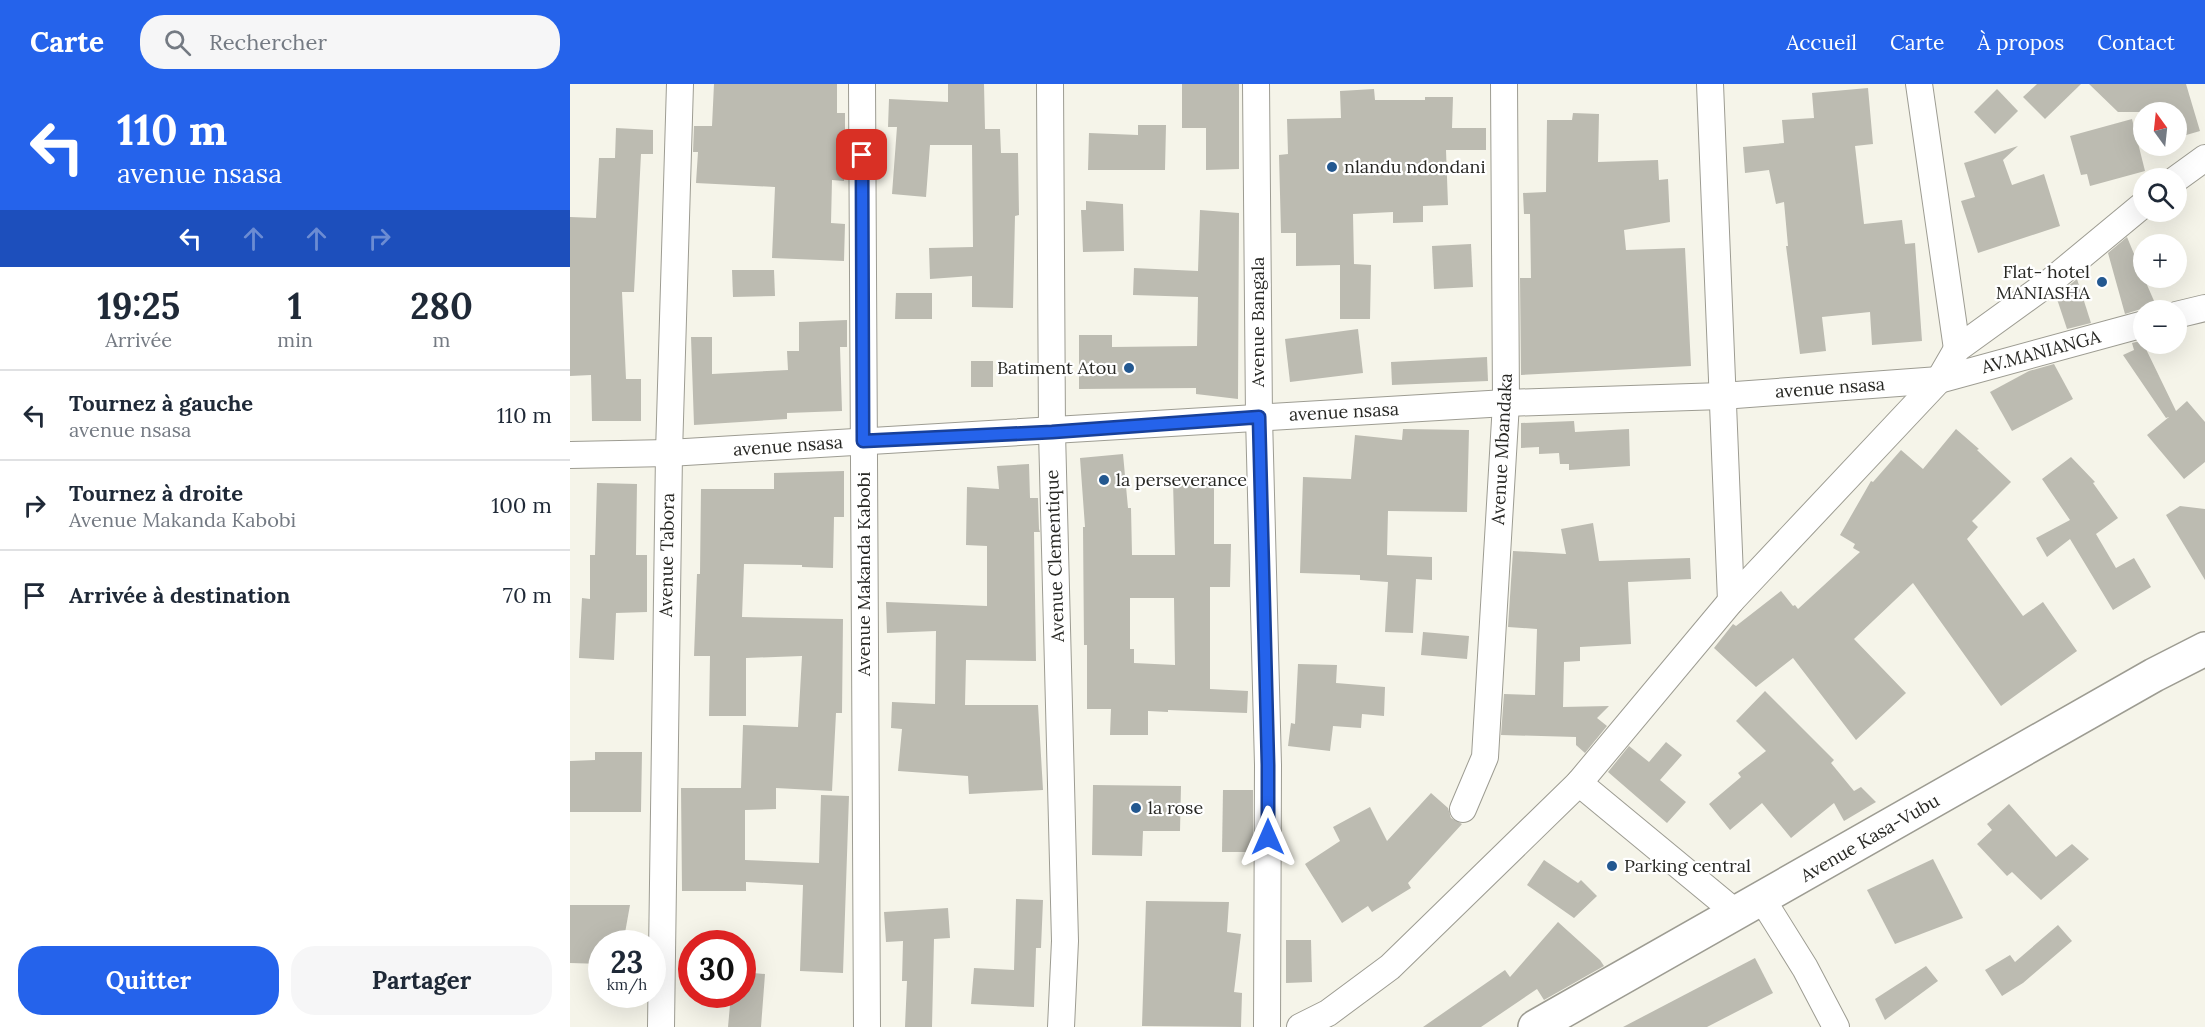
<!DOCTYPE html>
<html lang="fr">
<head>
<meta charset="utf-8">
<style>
  body { margin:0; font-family:Lora,serif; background:#f6f6f7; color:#1f2937; height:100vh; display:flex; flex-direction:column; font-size:22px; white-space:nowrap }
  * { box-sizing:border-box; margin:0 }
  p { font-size:20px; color:#747a83 }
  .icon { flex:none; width:33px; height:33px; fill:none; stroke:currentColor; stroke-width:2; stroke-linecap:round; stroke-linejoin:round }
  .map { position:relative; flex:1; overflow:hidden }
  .panel { display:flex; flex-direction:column; background:#fff; width:570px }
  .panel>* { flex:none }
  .top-card { background:#2563eb; color:#fff; overflow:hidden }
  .needle { width:39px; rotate:345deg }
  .controls { position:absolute; left:1563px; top:18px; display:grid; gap:12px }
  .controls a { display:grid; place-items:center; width:54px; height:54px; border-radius:50%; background:#fff; box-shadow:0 6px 24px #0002; font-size:30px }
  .speed { position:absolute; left:18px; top:846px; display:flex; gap:12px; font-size:30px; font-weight:700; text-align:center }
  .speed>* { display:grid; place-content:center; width:78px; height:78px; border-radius:50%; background:#fff; box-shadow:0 6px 24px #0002; line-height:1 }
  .speed small { font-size:15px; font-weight:400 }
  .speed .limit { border:9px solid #d22; background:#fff; color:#111 }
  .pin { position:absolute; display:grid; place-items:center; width:51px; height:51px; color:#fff; margin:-26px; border-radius:12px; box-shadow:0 3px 9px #0006 }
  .me { position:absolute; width:66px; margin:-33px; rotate:0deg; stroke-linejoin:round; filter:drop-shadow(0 0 4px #0008) }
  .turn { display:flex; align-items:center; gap:21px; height:126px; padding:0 18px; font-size:27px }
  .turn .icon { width:78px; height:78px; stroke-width:2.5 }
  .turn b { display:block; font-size:42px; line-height:51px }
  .lanes { display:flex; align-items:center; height:57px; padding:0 18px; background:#0003; justify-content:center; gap:30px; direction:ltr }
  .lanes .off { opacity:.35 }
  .eta { display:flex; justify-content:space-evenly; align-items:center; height:102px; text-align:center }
  .eta b { font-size:36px; font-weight:700; line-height:42px }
  .action { display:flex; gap:12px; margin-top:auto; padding:12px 18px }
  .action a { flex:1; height:69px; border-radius:24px; background:#2563eb; color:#fff; font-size:24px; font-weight:700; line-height:69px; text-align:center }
  .action a+a { background:#f6f6f7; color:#1f2937 }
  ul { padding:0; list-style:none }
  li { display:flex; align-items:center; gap:18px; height:90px; padding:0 18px; border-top:2px solid #e0e1e3 }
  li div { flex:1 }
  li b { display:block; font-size:22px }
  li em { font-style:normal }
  header { display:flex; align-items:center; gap:36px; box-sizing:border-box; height:84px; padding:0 30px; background:#2563eb; color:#fff }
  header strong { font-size:28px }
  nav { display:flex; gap:33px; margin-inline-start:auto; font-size:21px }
  .search { width:420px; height:54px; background:#f6f6f7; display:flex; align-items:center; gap:15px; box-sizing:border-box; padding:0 21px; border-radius:24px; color:#747a83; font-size:22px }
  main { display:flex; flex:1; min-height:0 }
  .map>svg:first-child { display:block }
  .building { fill:#bcbbb1; fill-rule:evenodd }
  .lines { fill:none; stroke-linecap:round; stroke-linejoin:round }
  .minor-casing { stroke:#9d9c92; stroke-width:28 }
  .highway-casing { stroke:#9d9c92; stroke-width:36 }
  .minor { stroke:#fff; stroke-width:26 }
  .highway { stroke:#fff; stroke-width:33 }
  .route-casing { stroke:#184099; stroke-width:15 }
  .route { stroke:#2563eb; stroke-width:10 }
  .poi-dot { fill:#235890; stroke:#fff; stroke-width:2 }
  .labels { text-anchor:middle; stroke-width:4.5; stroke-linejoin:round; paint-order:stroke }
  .poi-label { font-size:18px; fill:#282824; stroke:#fff; text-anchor:start }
  .street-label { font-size:18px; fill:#282824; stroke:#fff }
</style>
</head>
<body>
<header>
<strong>Carte</strong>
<div class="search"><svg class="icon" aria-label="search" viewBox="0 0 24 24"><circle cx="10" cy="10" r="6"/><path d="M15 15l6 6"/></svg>Rechercher</div>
<nav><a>Accueil</a><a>Carte</a><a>À propos</a><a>Contact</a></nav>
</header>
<main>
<section class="panel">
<div class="top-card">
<div class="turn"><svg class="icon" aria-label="left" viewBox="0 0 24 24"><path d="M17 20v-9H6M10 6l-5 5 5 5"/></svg><div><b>110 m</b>avenue nsasa</div></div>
<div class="lanes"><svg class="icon" aria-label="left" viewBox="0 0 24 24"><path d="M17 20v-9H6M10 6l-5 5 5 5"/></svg><svg class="icon off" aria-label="ahead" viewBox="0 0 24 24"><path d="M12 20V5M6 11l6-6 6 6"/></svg><svg class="icon off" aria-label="ahead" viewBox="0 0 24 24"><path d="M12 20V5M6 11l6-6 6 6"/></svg><svg class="icon off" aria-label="right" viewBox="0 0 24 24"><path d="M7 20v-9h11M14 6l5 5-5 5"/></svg></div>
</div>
<div class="eta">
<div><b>19:25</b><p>Arrivée</p></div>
<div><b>1</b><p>min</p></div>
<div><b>280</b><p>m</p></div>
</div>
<ul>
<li><svg class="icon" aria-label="left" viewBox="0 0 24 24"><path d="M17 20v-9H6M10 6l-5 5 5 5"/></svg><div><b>Tournez à gauche</b><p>avenue nsasa</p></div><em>110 m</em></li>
<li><svg class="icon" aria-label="right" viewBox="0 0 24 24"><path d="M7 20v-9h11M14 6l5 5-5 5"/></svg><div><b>Tournez à droite</b><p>Avenue Makanda Kabobi</p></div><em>100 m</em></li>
<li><svg class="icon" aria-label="arrive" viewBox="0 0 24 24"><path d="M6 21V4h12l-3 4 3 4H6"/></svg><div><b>Arrivée à destination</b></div><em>70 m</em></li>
</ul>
<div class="action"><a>Quitter</a><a>Partager</a></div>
</section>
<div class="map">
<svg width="1635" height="943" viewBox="0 0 1635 943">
  <rect width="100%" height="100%" fill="#f5f4e9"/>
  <g class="building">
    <path d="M 144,0 L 267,0 L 267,29 L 275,29 L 275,70 L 274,97 L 262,96 L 261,139 L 275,140 L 274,177 L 202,174 L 205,103 L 126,99 L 128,68 L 123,68 L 124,42 L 142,42 Z"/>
    <path d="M 378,0 L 414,0 L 415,45 L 430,45 L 431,69 L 448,69 L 449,131 L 445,132 L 443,224 L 402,223 L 402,192 L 360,195 L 359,164 L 403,163 L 402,61 L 360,61 L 356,113 L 322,110 L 327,43 L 318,43 L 319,15 L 378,18 Z"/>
    <path d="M 612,0 L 669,0 L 669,85 L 636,86 L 636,44 L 612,44 Z"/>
    <path d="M 1467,0 L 1511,0 L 1475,35 L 1453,13 Z"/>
    <path d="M 1519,0 L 1616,0 L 1630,47 L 1606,54 L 1606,28 L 1548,28 Z"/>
    <path d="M 1298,4 L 1303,60 L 1285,62 L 1294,140 L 1332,136 L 1335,160 L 1345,159 L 1352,257 L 1302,261 L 1300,228 L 1252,233 L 1256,267 L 1230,270 L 1216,162 L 1218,162 L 1214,118 L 1206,120 L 1199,86 L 1175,89 L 1173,63 L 1214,59 L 1212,36 L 1244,34 L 1242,9 Z"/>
    <path d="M 804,5 L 805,16 L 855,16 L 855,13 L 883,13 L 882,44 L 916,44 L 916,66 L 876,66 L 878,121 L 853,122 L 853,138 L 823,139 L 823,128 L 783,130 L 784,180 L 801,181 L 800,235 L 770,235 L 770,181 L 726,182 L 726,149 L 711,149 L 709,71 L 718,70 L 717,35 L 771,34 L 770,7 Z"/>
    <path d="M 1427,5 L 1448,27 L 1425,50 L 1404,28 Z"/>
    <path d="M 1003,29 L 1029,30 L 1028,78 L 1088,76 L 1089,96 L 1098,95 L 1100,138 L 1054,146 L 1056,166 L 1115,164 L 1121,282 L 951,291 L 950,194 L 961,194 L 960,130 L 954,130 L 953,109 L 976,108 L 977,36 L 1002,36 Z"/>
    <path d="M 1562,35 L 1575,87 L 1520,102 L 1517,90 L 1511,91 L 1500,52 Z"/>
    <path d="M 568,41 L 596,41 L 595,86 L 518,86 L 519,49 L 568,51 Z"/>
    <path d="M 46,44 L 83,46 L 83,70 L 71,70 L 64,208 L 52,208 L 56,295 L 71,295 L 71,337 L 22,337 L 21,291 L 0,292 L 0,133 L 26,134 L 29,74 L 45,74 Z"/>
    <path d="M 1448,62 L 1433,76 L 1442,101 L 1474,90 L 1490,142 L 1408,169 L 1391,117 L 1405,113 L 1394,79 Z"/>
    <path d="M 516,117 L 553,120 L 554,167 L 513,168 L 511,126 L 516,126 Z"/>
    <path d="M 630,126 L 669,129 L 668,315 L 626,310 L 626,304 L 509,305 L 509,251 L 542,251 L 542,263 L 627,262 L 628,213 L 563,211 L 564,184 L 628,187 Z"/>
    <path d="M 1557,153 L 1574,194 L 1588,226 L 1571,225 L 1555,230 L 1538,169 Z"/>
    <path d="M 901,160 L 903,203 L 864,205 L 862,162 Z"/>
    <path d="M 162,186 L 204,186 L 205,212 L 163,213 Z"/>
    <path d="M 1507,195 L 1521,239 L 1497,245 L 1486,212 Z"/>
    <path d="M 326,209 L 362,209 L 362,235 L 325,235 Z"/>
    <path d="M 277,236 L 277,263 L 270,263 L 272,327 L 217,329 L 217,335 L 124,341 L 121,253 L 142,253 L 142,290 L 218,286 L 217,267 L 229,267 L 229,238 Z"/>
    <path d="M 788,245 L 793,289 L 720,298 L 715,255 Z"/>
    <path d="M 1574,256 L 1574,261 L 1606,327 L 1617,317 L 1635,338 L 1635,378 L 1614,395 L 1577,351 L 1599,333 L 1596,334 L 1553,271 L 1564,266 L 1562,259 Z"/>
    <path d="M 917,273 L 918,297 L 822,301 L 821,278 Z"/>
    <rect x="401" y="277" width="22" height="26"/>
    <path d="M 1484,280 L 1503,315 L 1442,347 L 1420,308 L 1459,287 Z"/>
    <path d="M 1004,337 L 1005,348 L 1059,345 L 1060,382 L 999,386 L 999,380 L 990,380 L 989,369 L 969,370 L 969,363 L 951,364 L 951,339 Z"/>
    <path d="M 833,345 L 899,346 L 897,428 L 818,427 L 817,471 L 862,473 L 862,496 L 846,495 L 843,549 L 815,548 L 818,498 L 790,496 L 790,491 L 730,489 L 733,393 L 781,395 L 785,351 L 832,356 Z"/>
    <path d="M 1386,345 L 1409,365 L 1407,366 L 1441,398 L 1402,437 L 1408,443 L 1397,455 L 1453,532 L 1473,518 L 1507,567 L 1431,622 L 1343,499 L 1284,555 L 1336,609 L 1286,656 L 1223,574 L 1186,603 L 1144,564 L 1163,540 L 1166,542 L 1211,507 L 1223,522 L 1225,521 L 1228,525 L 1290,468 L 1283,464 L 1285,460 L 1270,451 L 1301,397 L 1303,398 L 1331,366 L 1353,385 Z"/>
    <path d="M 553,370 L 558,424 L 561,424 L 562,471 L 605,471 L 603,398 L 644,397 L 644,460 L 661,460 L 660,503 L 640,503 L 640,605 L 678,607 L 677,629 L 598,626 L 598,628 L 578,627 L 578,651 L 540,651 L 541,625 L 517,625 L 517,561 L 514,561 L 513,443 L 515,443 L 510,374 ZM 560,514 L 604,514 L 605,581 L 564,579 L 564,565 L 560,565 Z"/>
    <path d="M 1501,373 L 1525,398 L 1523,399 L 1548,434 L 1526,450 L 1546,484 L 1564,474 L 1581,503 L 1543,526 L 1500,455 L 1477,473 L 1466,454 L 1500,436 L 1472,395 Z"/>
    <path d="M 459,380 L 460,414 L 468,414 L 469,445 L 470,448 L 464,448 L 466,577 L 396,576 L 395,621 L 468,621 L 473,706 L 399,710 L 398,692 L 328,687 L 332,645 L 321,644 L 322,618 L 365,620 L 366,547 L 317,549 L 316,518 L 417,522 L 417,462 L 396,461 L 397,403 L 429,405 L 427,382 Z"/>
    <path d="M 274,387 L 274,433 L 264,433 L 263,484 L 232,483 L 232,481 L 174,480 L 172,533 L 273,535 L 272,629 L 266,629 L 262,707 L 206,704 L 206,725 L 175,726 L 175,776 L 249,779 L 251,711 L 279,712 L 273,889 L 230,887 L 233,801 L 176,798 L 176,807 L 112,807 L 111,704 L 171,704 L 173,641 L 228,643 L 232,572 L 176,574 L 176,632 L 139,632 L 140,572 L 124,572 L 127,490 L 130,490 L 131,405 L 204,405 L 204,389 Z"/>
    <path d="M 27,399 L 67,400 L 66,471 L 77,471 L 77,528 L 46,529 L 44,576 L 9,574 L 12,514 L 20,515 L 20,471 L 25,471 Z"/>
    <path d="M 1610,422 L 1635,425 L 1635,496 L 1596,431 Z"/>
    <path d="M 1023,439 L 1029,477 L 1120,474 L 1121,495 L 1058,498 L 1061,560 L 1010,563 L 1010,577 L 994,578 L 993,623 L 1039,622 L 1027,634 L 1037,642 L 1015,669 L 1006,661 L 1006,653 L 931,651 L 934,610 L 965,611 L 967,545 L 938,543 L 943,467 L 996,470 L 991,445 Z"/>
    <path d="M 853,548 L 899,552 L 897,575 L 851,571 Z"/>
    <path d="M 728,580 L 767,581 L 766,599 L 815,603 L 814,632 L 792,630 L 791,644 L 763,642 L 760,667 L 718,662 L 721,639 L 725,640 Z"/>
    <path d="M 1195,607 L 1264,676 L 1261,679 L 1284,707 L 1291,703 L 1306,718 L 1274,737 L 1264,719 L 1221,754 L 1192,719 L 1160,746 L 1139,720 L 1171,693 L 1168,689 L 1196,667 L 1166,637 Z"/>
    <path d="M 1096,658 L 1112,671 L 1090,696 L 1116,718 L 1097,739 L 1038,688 L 1059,662 L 1079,678 Z"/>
    <path d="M 25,668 L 72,668 L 71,728 L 0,728 L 0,677 L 25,676 Z"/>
    <path d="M 523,701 L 611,702 L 610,747 L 573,747 L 572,772 L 522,771 Z"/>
    <path d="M 653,706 L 683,706 L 683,768 L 652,768 Z"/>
    <path d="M 861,709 L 878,724 L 881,734 L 892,740 L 838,799 L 841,804 L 802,828 L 798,822 L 772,839 L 735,780 L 770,757 L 763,743 L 800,723 L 817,757 Z"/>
    <path d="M 1439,720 L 1486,773 L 1502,760 L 1519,775 L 1471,816 L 1442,788 L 1437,792 L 1407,760 L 1422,746 L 1417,740 Z"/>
    <path d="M 1363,775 L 1393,834 L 1325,860 L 1297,806 Z"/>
    <path d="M 974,776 L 1008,799 L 1011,796 L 1027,812 L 1004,834 L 957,801 Z"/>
    <path d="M 446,815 L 473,816 L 471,864 L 466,864 L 464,923 L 401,920 L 404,884 L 444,886 Z"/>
    <path d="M 576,817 L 659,818 L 657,848 L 671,850 L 664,908 L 672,909 L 671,943 L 572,942 Z"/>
    <path d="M 0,821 L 60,821 L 53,860 L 32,860 L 32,880 L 0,879 Z"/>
    <path d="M 378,824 L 380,854 L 364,855 L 362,943 L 335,943 L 337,897 L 332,897 L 333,857 L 316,858 L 314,828 Z"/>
    <path d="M 988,838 L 1030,876 L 1034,882 L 974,916 L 967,905 L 911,943 L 853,943 L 935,886 L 940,893 Z"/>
    <path d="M 1488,841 L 1502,857 L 1453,899 L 1432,912 L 1415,886 L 1440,871 L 1445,878 Z"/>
    <path d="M 716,856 L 741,856 L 742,898 L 716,899 Z"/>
    <path d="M 1185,874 L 1203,909 L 1137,943 L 1053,943 Z"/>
    <path d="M 1356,882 L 1368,897 L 1315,936 L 1305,915 Z"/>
    <path d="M 172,888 L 195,890 L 191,943 L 158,943 L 161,910 L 172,910 Z"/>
  </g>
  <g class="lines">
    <defs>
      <g id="minor">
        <path d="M 292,0 L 297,943"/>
        <path d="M 480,0 L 482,348 L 495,857 L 491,943"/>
        <path d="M 686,0 L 689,333 L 698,681 L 697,943"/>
        <path d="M 1140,0 L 1161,517"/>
        <path d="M 1349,0 L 1387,265"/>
        <path d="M 1606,95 L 1635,74"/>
        <path d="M 1606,231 L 1635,224"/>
        <path d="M 0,371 L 99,369 L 936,319 L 1152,312 L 1369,296 L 1574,240"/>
        <path d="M 1009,699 L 1165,828"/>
        <path d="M 893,725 L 915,673 L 936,319 L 934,0"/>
        <path d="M 1192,815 L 1235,884 L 1266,943"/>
        <path d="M 91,943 L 99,369 L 110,0"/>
        <path d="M 730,943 L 758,929 L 820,883 L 1009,699 L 1161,517 L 1369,296 L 1387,265 L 1481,197 L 1574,120"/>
      </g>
      <path id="highway" d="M 965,943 L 1584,591 L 1635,565"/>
    </defs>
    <use href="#minor" class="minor-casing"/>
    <use href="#highway" class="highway-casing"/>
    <use href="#minor" class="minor"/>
    <use href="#highway" class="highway"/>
  </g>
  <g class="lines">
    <defs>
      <path id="route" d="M 292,71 L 293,357 L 482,348 L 689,333 L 698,681 L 698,753"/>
    </defs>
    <use href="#route" class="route-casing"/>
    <use href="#route" class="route"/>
  </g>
  <g class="poi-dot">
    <circle cx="762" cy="83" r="6"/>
    <circle cx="1532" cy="198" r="6"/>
    <circle cx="559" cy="284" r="6"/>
    <circle cx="534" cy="396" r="6"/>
    <circle cx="566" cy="724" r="6"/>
    <circle cx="1042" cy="782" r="6"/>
  </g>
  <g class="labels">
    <g class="poi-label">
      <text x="774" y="89">nlandu ndondani</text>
      <text x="1520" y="194" text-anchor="end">Flat- hotel<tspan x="1520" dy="21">MANIASHA</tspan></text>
      <text x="547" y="290" text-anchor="end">Batiment Atou</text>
      <text x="546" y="402">la perseverance</text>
      <text x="578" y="730">la rose</text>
      <text x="1054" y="788">Parking central</text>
    </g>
    <g class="street-label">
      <text transform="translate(688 238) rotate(-90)" y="6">Avenue Bangala</text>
      <text transform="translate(1471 268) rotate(-15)" y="6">AV.MANIANGA</text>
      <text transform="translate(1260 304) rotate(-4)" y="6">avenue nsasa</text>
      <text transform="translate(774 328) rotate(-3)" y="6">avenue nsasa</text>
      <text transform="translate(218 362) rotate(-4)" y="6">avenue nsasa</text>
      <text transform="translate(932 365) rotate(-87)" y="6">Avenue Mbandaka</text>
      <text transform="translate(97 471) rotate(-89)" y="6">Avenue Tabora</text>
      <text transform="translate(485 472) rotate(-92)" y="6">Avenue Clementique</text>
      <text transform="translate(294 490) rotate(-90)" y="6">Avenue Makanda Kabobi</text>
      <text transform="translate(1300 754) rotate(-30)" y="6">Avenue Kasa-Vubu</text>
    </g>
  </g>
</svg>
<div class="controls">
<a><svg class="needle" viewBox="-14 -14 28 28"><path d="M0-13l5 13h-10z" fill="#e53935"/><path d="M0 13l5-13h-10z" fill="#747a83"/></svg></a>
<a><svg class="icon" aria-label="search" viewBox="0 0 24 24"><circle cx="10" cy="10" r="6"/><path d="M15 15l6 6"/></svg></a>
<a>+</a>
<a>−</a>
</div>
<div class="speed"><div>23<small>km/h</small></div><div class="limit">30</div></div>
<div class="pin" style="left:292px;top:71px;background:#d93025"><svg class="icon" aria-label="arrive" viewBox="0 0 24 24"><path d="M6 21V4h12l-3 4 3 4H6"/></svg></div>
<svg class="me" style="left:698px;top:753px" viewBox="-20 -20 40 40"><path d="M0-17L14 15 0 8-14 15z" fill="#2563eb" stroke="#fff" stroke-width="4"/></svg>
</div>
</main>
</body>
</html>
